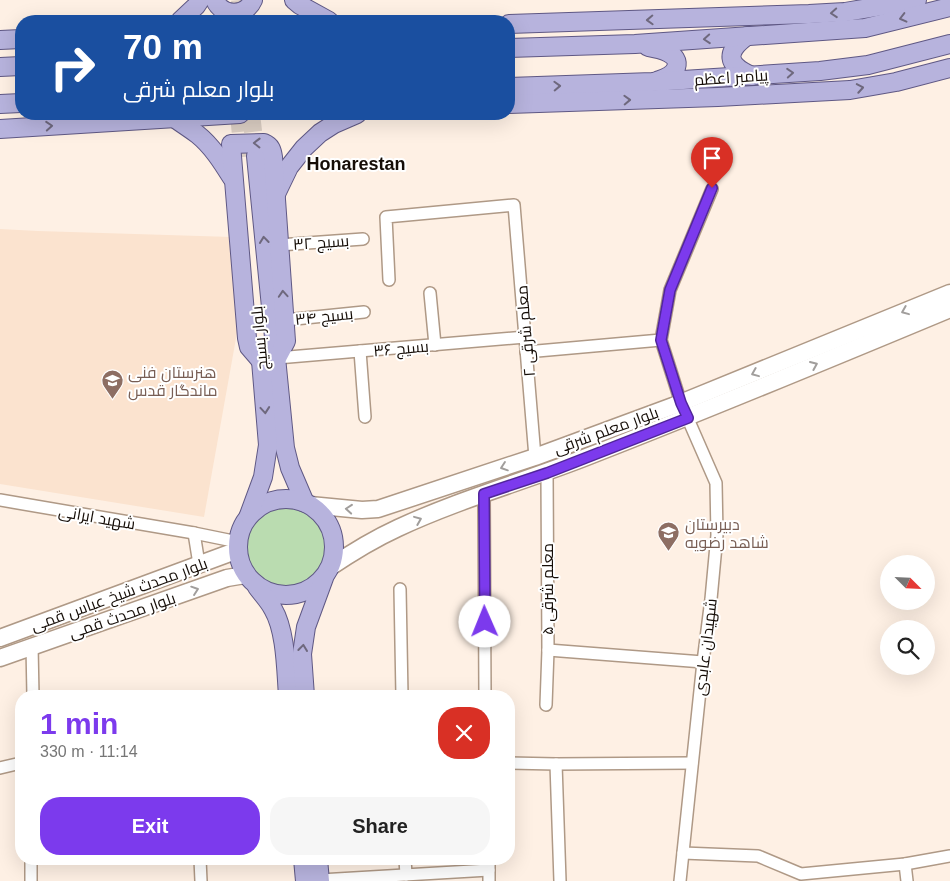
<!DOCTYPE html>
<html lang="en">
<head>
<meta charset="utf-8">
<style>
  body { margin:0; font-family:Arial,Cairo,sans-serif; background:#f6f6f6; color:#222; height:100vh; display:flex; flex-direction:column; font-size:19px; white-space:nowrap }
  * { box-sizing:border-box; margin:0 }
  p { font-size:16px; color:#767676 }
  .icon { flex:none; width:28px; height:28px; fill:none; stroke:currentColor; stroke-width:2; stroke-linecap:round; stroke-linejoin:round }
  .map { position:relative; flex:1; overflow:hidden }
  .details { position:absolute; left:15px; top:690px; width:500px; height:175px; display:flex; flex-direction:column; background:#fff; border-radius:20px; box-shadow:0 5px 20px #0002 }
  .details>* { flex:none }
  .guide { position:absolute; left:15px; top:15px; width:500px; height:105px; border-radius:20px; box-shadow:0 5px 20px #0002; background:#1a4fa0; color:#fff; overflow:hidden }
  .needle { width:32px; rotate:114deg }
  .fabs { position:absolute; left:880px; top:555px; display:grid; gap:10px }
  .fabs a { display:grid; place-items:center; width:55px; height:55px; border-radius:50%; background:#fff; box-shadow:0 5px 20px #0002; font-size:25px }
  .pin { position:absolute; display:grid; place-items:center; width:42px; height:42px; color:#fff; margin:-51px -21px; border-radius:50% 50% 50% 0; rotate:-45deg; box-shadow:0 0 5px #0007 }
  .pin .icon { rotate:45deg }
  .me { position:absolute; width:55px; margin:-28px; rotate:359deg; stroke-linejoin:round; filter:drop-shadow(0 0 4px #0008) }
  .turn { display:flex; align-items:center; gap:18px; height:105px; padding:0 25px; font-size:22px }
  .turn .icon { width:65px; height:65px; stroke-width:2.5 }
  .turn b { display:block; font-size:35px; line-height:42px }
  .round { display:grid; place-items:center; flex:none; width:52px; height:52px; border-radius:20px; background:#f6f6f6 }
  .summary { display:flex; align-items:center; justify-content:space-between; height:85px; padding:0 25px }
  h1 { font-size:30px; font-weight:800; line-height:38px; color:#7c3aed }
  .cta { display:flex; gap:10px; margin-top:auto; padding:10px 25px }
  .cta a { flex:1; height:58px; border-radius:20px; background:#7c3aed; color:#fff; font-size:20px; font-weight:800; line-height:58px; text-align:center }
  .cta a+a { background:#f6f6f6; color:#222 }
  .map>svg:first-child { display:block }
  .built { fill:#fbe3cf }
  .grass { fill:#badcb0 }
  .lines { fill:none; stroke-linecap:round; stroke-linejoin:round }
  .primary-tunnel { stroke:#dbcec3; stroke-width:18; stroke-dasharray:18 9; stroke-linecap:butt }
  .street-casing { stroke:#af9986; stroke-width:14 }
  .secondary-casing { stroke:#af9986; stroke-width:19 }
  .primary-casing { stroke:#5f5884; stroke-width:20 }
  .street { stroke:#fff; stroke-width:11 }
  .secondary { stroke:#fff; stroke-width:16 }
  .primary { stroke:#b7b3dd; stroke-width:18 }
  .oneway { stroke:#6e687d }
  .oneway2 { stroke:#a19e9c }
  .route-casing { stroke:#51269a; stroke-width:12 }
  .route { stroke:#7c3aed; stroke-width:9 }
  .labels { text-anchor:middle; stroke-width:4; stroke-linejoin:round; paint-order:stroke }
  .street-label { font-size:16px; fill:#150d07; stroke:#fff }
  .education-label { font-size:16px; fill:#785e54; stroke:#fff; text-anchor:start }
  .neighbourhood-label { font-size:18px; font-weight:bold; fill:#150d07; stroke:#fff }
</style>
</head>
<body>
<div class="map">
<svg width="950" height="881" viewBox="0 0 950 881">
  <rect width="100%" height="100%" fill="#fef0e4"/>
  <path class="built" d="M 0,229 L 38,231 L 232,237 L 240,316 L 204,517 L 0,484 Z"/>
  <circle class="grass" cx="285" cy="547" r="41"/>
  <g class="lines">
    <g class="primary-tunnel">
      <path d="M 240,0 L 242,21"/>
      <path d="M 239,114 L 243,157"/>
      <path d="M 251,114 L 256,156"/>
    </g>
    <defs>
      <g id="street">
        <path d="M 279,245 L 363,239"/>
        <path d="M 389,280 L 386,217 L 514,205 L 535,457"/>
        <path d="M 430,293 L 435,345"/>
        <path d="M 285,320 L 364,312"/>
        <path d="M 360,351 L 365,417"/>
        <path d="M 526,352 L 661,340"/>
        <path d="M 277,358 L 525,337"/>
        <path d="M 484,493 L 485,696"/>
        <path d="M 0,500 L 194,533 L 238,542"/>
        <path d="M 194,533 L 199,564"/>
        <path d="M 400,589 L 402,696"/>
        <path d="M 32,646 L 33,696"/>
        <path d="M 548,650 L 703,662"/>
        <path d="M 546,705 L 548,650 L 547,473"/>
        <path d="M 509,763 L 556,764 L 692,763"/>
        <path d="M 556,764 L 560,881"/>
        <path d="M 0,768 L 21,763"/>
        <path d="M 683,853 L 758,856 L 801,874 L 905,864 L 950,856"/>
        <path d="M 200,859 L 201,881"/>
        <path d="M 405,859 L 406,875"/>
        <path d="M 489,859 L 489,881"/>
        <path d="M 905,864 L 907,881"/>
        <path d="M 320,880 L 489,870"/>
        <path d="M 31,881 L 31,859"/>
        <path d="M 680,881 L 703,662 L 711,599 L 717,535 L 716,483 L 681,403 L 661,340 L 670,290 L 712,189"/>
      </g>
      <g id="secondary">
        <path d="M 310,505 L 362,510 L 378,509 L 535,457 L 673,406 L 950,293"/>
        <path d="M 329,568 C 351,553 374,539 398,528 C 460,499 526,481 589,456 C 710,409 830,359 950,309"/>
        <path d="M 0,638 L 238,550"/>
        <path d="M 0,658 L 227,578 L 245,575"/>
      </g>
      <g id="primary">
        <path d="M 215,0 C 222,17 246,17 253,0"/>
        <path d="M 294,0 L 300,5 L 329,21"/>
        <path d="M 180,21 L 196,6 L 200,0"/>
        <path d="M 509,24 L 809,14 L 845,12 L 917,0"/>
        <path d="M 747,36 C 725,52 726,65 752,76"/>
        <path d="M 0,40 L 21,39"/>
        <path d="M 648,47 C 659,49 681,53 676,68 C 673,76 665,78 657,81"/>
        <path d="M 509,48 L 635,44 L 865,28 L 950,7"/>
        <path d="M 0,67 L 21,66"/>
        <path d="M 509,87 L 652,82 L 820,71 L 868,65 L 950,44"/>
        <path d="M 0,104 L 21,103"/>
        <path d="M 509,104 L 718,97 L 850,90 L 896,82 L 950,68"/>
        <path d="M 174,118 C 181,123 189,128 197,134 C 212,146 222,162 232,178"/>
        <path d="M 0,129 L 240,114"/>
        <path d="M 256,156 L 285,448 L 290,468 L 305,503"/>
        <path d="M 276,194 L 289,167 L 304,148 L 320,133 L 334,124 L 357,114"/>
        <path d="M 261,361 L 249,347 L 247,338 L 231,144 L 264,143 C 271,146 272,150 273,157 L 286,341 L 277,358"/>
        <circle cx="286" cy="547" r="48"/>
        <path d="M 249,515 L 263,477 L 268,445 L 260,349"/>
        <path d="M 257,587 C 262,594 269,601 273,609 C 286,631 286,670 288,696"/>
        <path d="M 305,696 L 302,654 L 306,627 L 324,578"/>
        <path d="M 303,859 L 305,881"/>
        <path d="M 318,859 L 320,881"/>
      </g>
    </defs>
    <use href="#street" class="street-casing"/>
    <use href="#secondary" class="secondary-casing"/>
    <use href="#primary" class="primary-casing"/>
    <use href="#street" class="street"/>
    <use href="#secondary" class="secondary"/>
    <use href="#primary" class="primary"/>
  </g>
  <defs><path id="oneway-chevron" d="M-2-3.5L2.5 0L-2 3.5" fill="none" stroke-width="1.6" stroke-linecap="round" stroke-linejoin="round" transform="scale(1.25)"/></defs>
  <g class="oneway">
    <use href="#oneway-chevron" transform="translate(834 13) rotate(176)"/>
    <use href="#oneway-chevron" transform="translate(903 18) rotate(166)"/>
    <use href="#oneway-chevron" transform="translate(650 20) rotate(178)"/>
    <use href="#oneway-chevron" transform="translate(707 39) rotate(176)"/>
    <use href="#oneway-chevron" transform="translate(790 73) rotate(-4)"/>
    <use href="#oneway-chevron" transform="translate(557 86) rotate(-2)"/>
    <use href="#oneway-chevron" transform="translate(860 88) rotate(-10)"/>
    <use href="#oneway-chevron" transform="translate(627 100) rotate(-2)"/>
    <use href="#oneway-chevron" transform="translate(49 126) rotate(-4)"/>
    <use href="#oneway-chevron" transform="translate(257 143) rotate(-179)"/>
    <use href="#oneway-chevron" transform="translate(264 240) rotate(-96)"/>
    <use href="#oneway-chevron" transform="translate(283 294) rotate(-94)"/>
    <use href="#oneway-chevron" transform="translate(265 410) rotate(85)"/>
    <use href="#oneway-chevron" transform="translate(303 648) rotate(-83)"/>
  </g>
  <g class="oneway2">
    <use href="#oneway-chevron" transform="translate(905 311) rotate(158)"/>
    <use href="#oneway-chevron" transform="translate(814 365) rotate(-23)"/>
    <use href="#oneway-chevron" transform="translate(755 373) rotate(158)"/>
    <use href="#oneway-chevron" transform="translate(504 467) rotate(161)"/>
    <use href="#oneway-chevron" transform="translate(349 509) rotate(-175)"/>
    <use href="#oneway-chevron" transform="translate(418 520) rotate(-22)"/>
    <use href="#oneway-chevron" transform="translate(195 590) rotate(-19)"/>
  </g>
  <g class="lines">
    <defs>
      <path id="route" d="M 485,622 L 484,494 L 547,473 L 688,418 L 681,403 L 661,340 L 670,290 L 712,188"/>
    </defs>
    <use href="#route" class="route-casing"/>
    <use href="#route" class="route"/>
  </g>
  <defs>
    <symbol id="school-pin" viewBox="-11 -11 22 30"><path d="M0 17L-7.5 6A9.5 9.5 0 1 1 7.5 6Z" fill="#8d6e63" stroke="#fff"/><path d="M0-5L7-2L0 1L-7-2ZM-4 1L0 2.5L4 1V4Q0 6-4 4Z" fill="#fff"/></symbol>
  </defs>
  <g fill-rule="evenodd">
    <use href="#school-pin" x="100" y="368" width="25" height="34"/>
    <use href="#school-pin" x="656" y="520" width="25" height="34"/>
  </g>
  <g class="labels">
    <g class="street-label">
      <text transform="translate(731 77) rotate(-4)" y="6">پیامبر اعظم</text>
      <text transform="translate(321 242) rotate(-4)" y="6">بسیج ۳۲</text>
      <text transform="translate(324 316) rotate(-6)" y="6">بسیج ۳۴</text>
      <text transform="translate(525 331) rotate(-95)" y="6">معلم شرقی ۲</text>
      <text transform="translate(259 338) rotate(-95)" y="6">بلوار بسیج</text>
      <text transform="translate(401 348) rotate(-5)" y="6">بسیج ۳۶</text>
      <text transform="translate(606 430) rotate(-20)" y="6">بلوار معلم شرقی</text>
      <text transform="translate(97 517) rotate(10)" y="6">شهید ایرانی</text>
      <text transform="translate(547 589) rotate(-90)" y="6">معلم شرقی ۵</text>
      <text transform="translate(119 594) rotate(-20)" y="6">بلوار محدث شیخ عباس قمی</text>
      <text transform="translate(122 615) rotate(-19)" y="6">بلوار محدث قمی</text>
      <text transform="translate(705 647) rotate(-83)" y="6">شهیدان عابدی</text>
    </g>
    <g class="education-label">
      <text x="128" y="378">هنرستان فنی<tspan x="128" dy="18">ماندگار قدس</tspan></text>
      <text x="685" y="530">دبیرستان<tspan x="685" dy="18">شاهد رضویه</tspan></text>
    </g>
    <g class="neighbourhood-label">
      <text x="356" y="170">Honarestan</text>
    </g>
  </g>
</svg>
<div class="fabs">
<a><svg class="needle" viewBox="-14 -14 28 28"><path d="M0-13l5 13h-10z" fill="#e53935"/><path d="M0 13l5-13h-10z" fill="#767676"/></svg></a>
<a><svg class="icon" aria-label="search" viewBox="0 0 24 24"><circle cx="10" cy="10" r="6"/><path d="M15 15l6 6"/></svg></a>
</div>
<div class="pin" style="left:712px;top:188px;background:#d93025"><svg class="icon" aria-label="arrive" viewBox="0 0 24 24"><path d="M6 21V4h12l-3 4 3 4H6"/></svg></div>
<svg class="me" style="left:485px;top:622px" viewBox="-20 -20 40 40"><circle r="19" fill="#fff"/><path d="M0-13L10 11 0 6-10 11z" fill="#7c3aed"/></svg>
<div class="guide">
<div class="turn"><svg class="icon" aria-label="right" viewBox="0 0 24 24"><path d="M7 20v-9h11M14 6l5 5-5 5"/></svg><div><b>70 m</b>بلوار معلم شرقی</div></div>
</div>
<section class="details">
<div class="summary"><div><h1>1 min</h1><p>330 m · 11:14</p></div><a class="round" style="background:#d93025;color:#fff"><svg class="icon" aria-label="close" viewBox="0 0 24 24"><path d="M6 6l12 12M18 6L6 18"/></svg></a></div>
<div class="cta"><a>Exit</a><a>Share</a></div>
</section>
</div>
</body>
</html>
